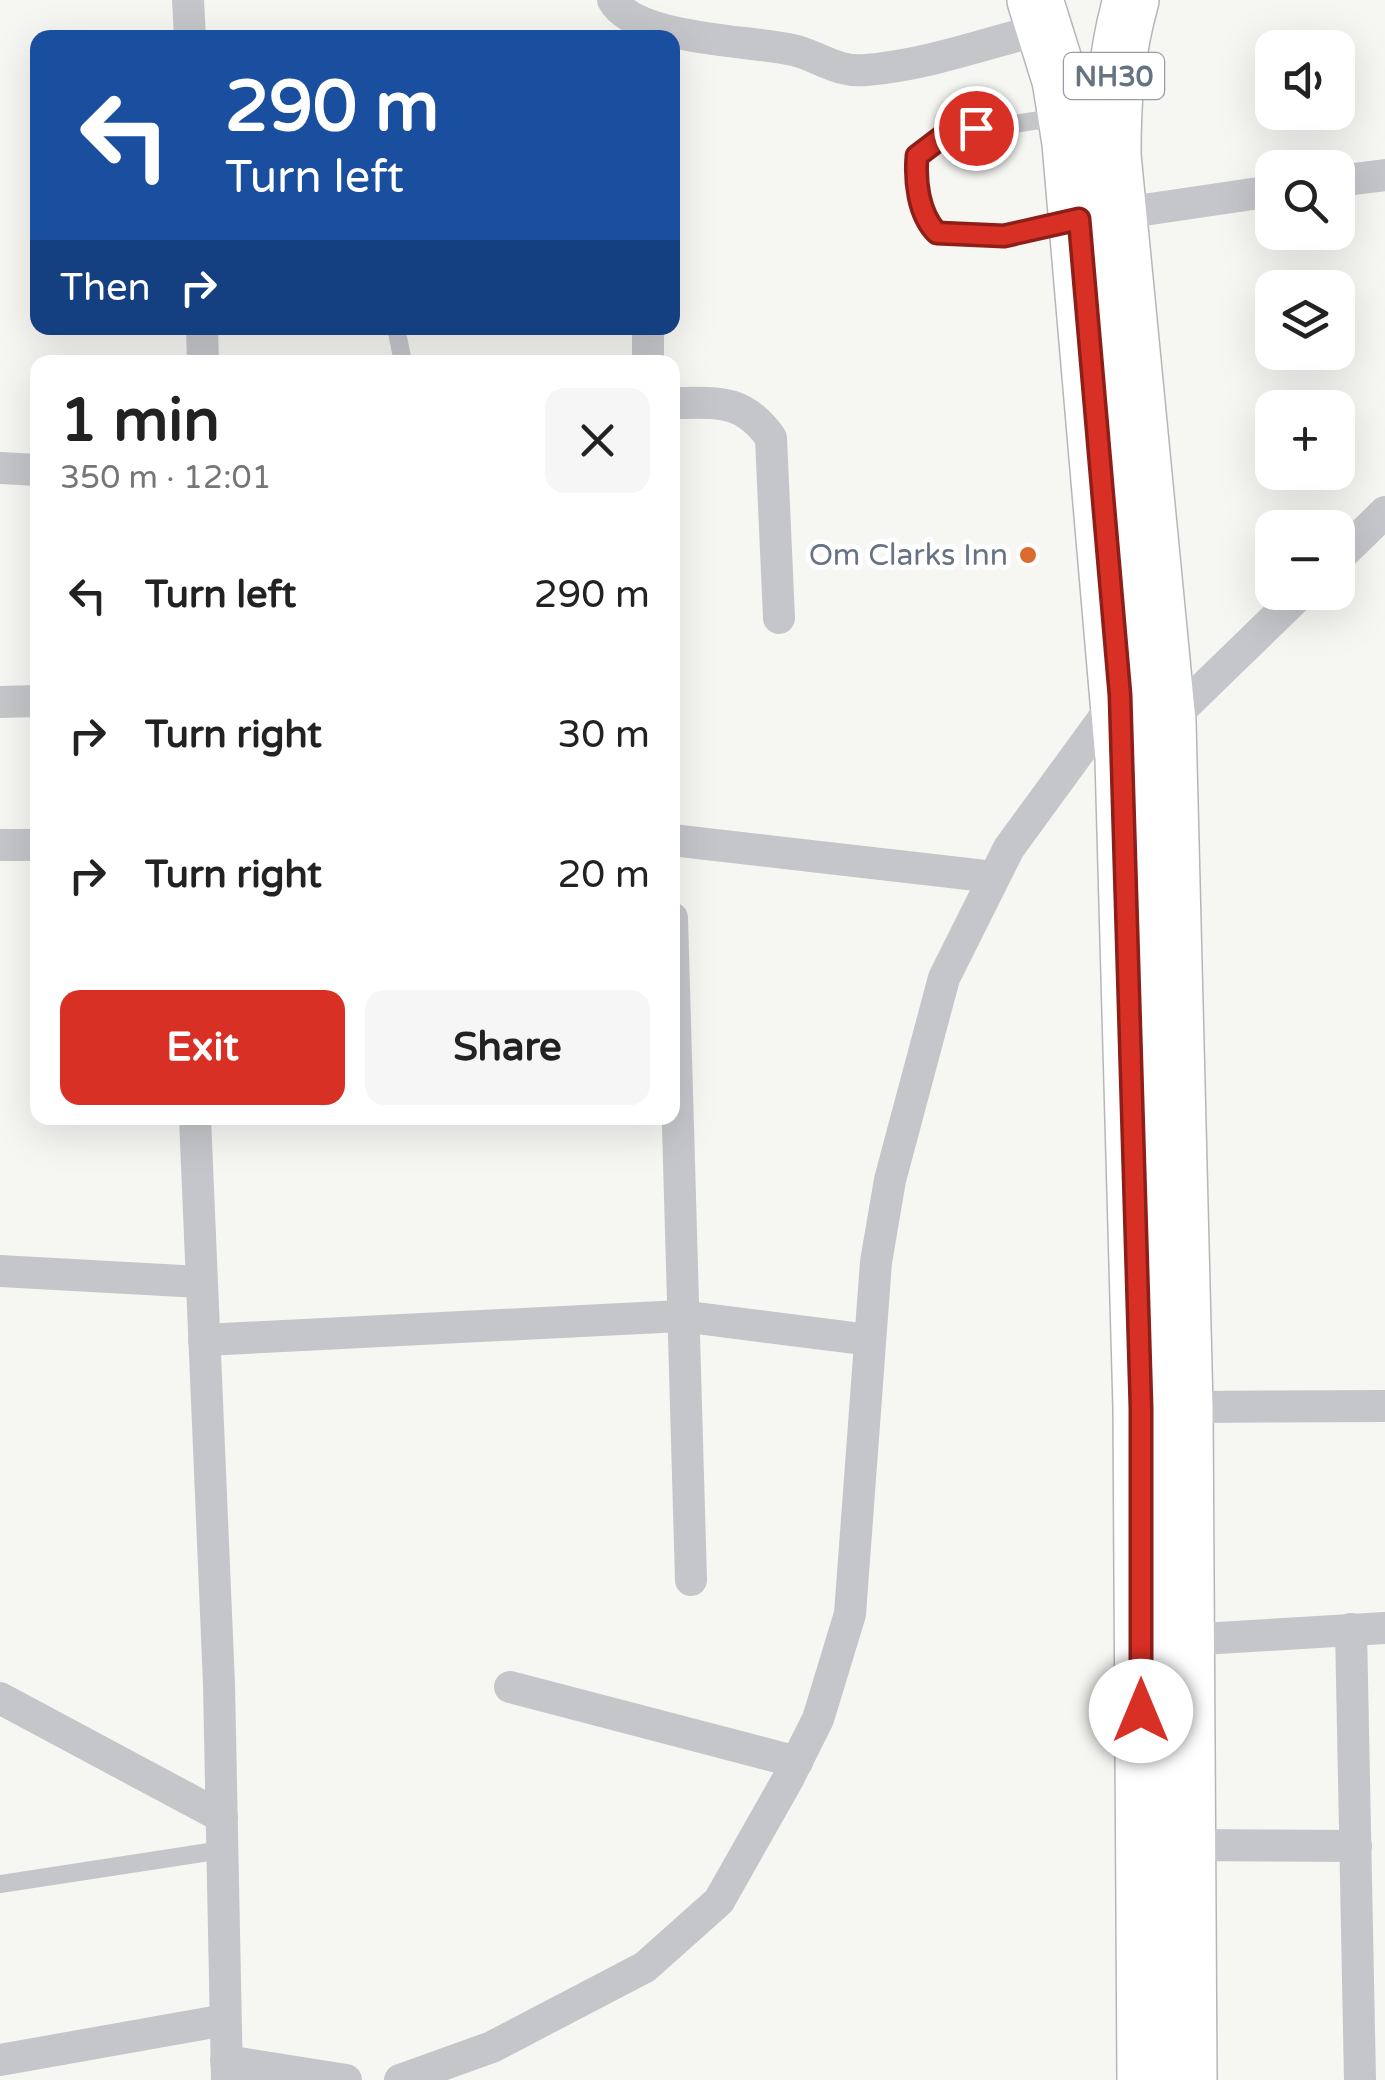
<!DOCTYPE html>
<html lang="en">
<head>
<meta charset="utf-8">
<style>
  body { margin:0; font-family:"Varela Round",sans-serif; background:#f6f6f6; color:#222; height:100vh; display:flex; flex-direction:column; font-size:38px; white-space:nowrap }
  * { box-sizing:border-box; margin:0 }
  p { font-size:32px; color:#767676 }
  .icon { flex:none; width:55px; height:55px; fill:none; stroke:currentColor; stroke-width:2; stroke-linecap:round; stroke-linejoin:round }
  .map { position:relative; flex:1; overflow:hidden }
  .side { position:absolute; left:30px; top:355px; width:650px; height:770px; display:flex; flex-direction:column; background:#fff; border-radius:20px; box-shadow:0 10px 40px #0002 }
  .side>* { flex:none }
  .top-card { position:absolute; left:30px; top:30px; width:650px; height:305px; border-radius:20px; box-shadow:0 10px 40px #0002; background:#1a4fa0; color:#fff; overflow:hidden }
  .tools { position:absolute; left:1255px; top:30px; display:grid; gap:20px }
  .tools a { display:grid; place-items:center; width:100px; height:100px; border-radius:20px; background:#fff; box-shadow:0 10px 40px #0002; font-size:50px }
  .pin { position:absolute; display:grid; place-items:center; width:85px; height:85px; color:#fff; margin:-42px; border:5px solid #fff; border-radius:50%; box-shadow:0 2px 10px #0007 }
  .me { position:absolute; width:110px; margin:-55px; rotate:0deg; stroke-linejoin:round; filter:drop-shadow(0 0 8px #0008) }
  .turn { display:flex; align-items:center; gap:35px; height:210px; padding:0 30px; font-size:45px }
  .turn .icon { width:130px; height:130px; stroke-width:2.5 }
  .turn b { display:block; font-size:70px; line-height:85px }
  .then { display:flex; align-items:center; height:95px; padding:0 30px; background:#0003; gap:20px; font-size:38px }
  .round { display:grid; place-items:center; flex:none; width:105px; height:105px; border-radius:20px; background:#f6f6f6 }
  .overview { display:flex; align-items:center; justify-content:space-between; height:170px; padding:0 30px }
  h1 { font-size:60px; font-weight:700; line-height:75px }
  .button { display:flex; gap:20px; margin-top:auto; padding:20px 30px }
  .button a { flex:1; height:115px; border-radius:20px; background:#d93025; color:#fff; font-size:40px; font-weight:700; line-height:115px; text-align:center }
  .button a+a { background:#f6f6f6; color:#222 }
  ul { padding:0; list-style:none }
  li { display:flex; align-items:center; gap:30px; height:140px; padding:0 30px }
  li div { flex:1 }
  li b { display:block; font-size:38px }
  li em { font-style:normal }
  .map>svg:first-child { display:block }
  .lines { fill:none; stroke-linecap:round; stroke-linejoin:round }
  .highway-casing { stroke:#b4b7ba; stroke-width:58 }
  .lane { stroke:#c4c6ca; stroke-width:18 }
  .street { stroke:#c4c6ca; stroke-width:32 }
  .highway { stroke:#fff; stroke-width:55 }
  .route-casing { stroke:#8d1f18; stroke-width:25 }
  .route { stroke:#d93025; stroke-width:18 }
  .poi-dot { fill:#db6b2e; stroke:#fff; stroke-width:4 }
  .labels { text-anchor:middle; stroke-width:10; stroke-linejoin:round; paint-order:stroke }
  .shield { fill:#fff; stroke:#949da8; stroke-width:2.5 }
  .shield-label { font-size:28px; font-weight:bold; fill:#667383 }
  .poi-label { font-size:30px; fill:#667383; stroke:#fff; text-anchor:end }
</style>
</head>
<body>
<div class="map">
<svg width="1385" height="2080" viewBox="0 0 1385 2080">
  <rect width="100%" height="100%" fill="#f6f6f3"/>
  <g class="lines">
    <defs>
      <g id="highway">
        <path d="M 1035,0 L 1060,80 L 1070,143 L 1123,759 L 1141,1408 L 1145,2080"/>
        <path d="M 1131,0 C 1116,53 1113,100 1113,155 L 1168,722 L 1185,1407 L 1189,2080"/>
      </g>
    </defs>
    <use href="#highway" class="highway-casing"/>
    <g class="lane">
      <path d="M 1061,117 L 946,134 L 917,155 C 915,180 918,214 937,233 L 1004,236 L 1069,222"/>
      <path d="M 396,328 L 403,362"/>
      <path d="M 0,1884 L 222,1850"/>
    </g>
    <g class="street">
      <path d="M 188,0 L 190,38"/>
      <path d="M 613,0 C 635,40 749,40 793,50 C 819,56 837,73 866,70 C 927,65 987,43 1046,28"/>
      <path d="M 1338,181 L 1385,175"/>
      <path d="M 1103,216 L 1272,191"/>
      <path d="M 202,328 L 203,362"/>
      <path d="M 648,362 L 648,328"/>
      <path d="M 672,403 C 717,403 743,398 771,438 L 779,618"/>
      <path d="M 0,468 L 38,470"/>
      <path d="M 1338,558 L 1385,512"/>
      <path d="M 0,702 L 38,701"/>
      <path d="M 1168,722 L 1302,592"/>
      <path d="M 672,840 L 994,877"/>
      <path d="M 0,845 L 38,845"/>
      <path d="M 672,918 L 691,1580"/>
      <path d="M 195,1118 L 219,1684 L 227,2080"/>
      <path d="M 0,1271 L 200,1282"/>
      <path d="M 204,1340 L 681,1316 L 870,1340"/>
      <path d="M 1185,1407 L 1385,1406"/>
      <path d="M 1351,1629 L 1360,2080"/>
      <path d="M 1185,1640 L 1385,1628"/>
      <path d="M 510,1687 L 797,1762"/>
      <path d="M 0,1698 L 222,1817"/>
      <path d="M 1185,1845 L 1356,1846"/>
      <path d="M 0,2060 L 225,2020"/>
      <path d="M 226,2061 L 346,2080"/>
      <path d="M 400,2080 L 492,2047 L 645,1967 L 719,1901 L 788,1779 L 818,1719 L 850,1614 L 876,1262 L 890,1180 L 944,978 L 1009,848 L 1120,696"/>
    </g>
    <use href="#highway" class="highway"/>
  </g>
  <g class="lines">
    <defs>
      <path id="route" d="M 976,128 L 946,134 L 917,156 C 915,180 918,214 937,233 L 1004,236 L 1079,219 L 1120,695 L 1141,1408 L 1141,1711"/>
    </defs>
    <use href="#route" class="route-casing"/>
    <use href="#route" class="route"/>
  </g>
  <circle class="poi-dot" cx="1028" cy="555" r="10"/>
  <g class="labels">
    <rect class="shield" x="1064" y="53" width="100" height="46" rx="8"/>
    <g class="shield-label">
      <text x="1114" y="86">NH30</text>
    </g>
    <g class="poi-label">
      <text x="1008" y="565">Om Clarks Inn</text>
    </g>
  </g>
</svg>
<div class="tools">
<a><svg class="icon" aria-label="sound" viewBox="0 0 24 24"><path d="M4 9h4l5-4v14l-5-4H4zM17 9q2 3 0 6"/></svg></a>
<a><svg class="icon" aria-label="search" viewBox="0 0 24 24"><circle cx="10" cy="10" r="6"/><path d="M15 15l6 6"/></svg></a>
<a><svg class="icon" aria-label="layers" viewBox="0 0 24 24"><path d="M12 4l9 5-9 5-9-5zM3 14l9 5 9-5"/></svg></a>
<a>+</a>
<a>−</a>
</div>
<div class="pin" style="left:976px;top:128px;background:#d93025"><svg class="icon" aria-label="arrive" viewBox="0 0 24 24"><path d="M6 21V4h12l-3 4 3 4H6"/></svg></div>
<svg class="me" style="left:1141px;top:1711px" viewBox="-20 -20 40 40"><circle r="19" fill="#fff"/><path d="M0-13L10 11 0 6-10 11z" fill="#d93025"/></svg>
<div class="top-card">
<div class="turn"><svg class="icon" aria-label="left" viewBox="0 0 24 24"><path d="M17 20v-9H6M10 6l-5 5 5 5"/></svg><div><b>290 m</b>Turn left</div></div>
<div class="then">Then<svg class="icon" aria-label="right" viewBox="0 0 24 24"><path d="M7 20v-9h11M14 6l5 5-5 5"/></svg></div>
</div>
<section class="side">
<div class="overview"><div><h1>1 min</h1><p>350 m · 12:01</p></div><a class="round"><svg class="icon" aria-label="close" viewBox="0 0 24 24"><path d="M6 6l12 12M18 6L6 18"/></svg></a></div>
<ul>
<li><svg class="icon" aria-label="left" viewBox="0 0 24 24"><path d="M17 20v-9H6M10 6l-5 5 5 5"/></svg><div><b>Turn left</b></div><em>290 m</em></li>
<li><svg class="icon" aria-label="right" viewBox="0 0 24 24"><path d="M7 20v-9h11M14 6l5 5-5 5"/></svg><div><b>Turn right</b></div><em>30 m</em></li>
<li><svg class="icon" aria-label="right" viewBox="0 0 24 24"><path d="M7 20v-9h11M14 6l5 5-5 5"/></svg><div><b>Turn right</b></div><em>20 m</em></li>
</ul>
<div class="button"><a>Exit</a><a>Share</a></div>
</section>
</div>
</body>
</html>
